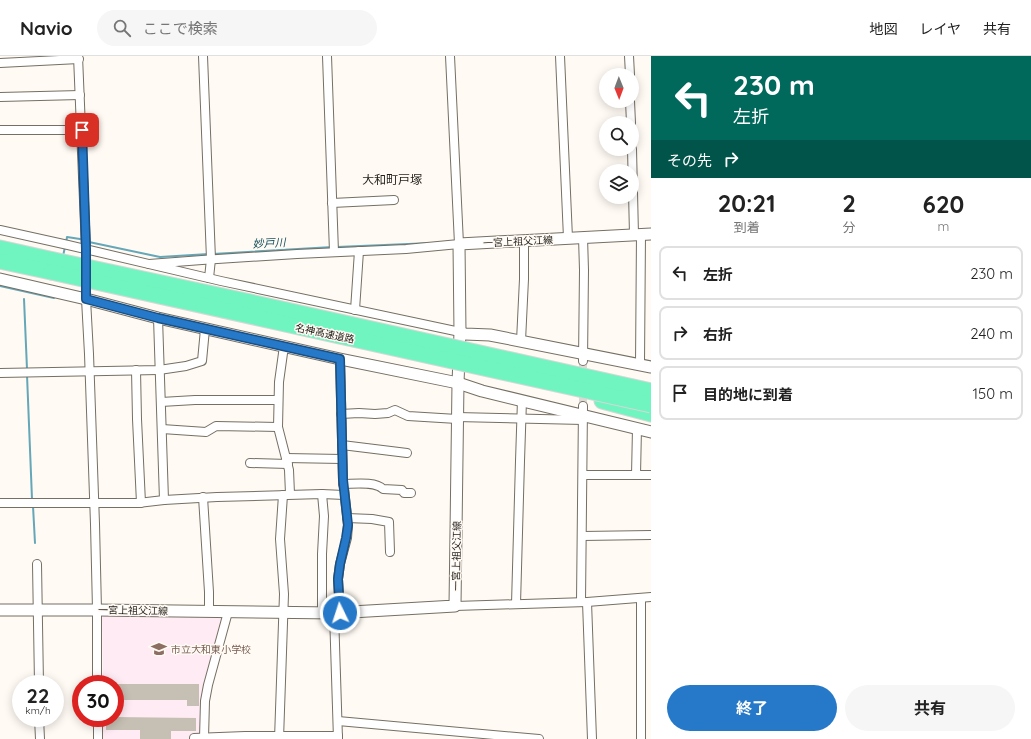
<!DOCTYPE html>
<html lang="ja">
<head>
<meta charset="utf-8">
<style>
  body { margin:0; font-family:Quicksand,"Noto Sans JP",sans-serif; background:#f6f6f6; color:#222; height:100vh; display:flex; flex-direction:column; font-size:15px; white-space:nowrap }
  * { box-sizing:border-box; margin:0 }
  p { font-size:13px; color:#767676 }
  .icon { flex:none; width:22px; height:22px; fill:none; stroke:currentColor; stroke-width:2; stroke-linecap:round; stroke-linejoin:round }
  .map { position:relative; flex:1; overflow:hidden }
  .details { display:flex; flex-direction:column; background:#fff; width:380px }
  .details>* { flex:none }
  .top-card { background:#00695c; color:#fff; overflow:hidden }
  .needle { width:26px; rotate:179deg }
  .controls { position:absolute; left:599px; top:12px; display:grid; gap:8px }
  .controls a { display:grid; place-items:center; width:40px; height:40px; border-radius:50%; background:#fff; box-shadow:0 2px 10px #0003; font-size:20px }
  .speed { position:absolute; left:12px; top:619px; display:flex; gap:8px; font-size:20px; font-weight:700; text-align:center }
  .speed>* { display:grid; place-content:center; width:52px; height:52px; border-radius:50%; background:#fff; box-shadow:0 2px 10px #0003; line-height:1 }
  .speed small { font-size:10px; font-weight:400 }
  .speed .limit { border:6px solid #d22; background:#fff; color:#111 }
  .pin { position:absolute; display:grid; place-items:center; width:34px; height:34px; color:#fff; margin:-17px; border-radius:8px; box-shadow:0 2px 6px #0006 }
  .me { position:absolute; width:44px; margin:-22px; rotate:356deg; stroke-linejoin:round; filter:drop-shadow(0 0 3px #0008) }
  .turn { display:flex; align-items:center; gap:14px; height:84px; padding:0 16px; font-size:18px }
  .turn .icon { width:52px; height:52px; stroke-width:2.5 }
  .turn b { display:block; font-size:28px; line-height:34px }
  .then { display:flex; align-items:center; height:38px; padding:0 16px; background:#0003; gap:8px; font-size:15px }
  .eta { display:flex; justify-content:space-evenly; align-items:center; height:68px; text-align:center }
  .eta b { font-size:24px; font-weight:700; line-height:28px }
  .button { display:flex; gap:8px; margin-top:auto; padding:8px 16px }
  .button a { flex:1; height:46px; border-radius:24px; background:#2679c8; color:#fff; font-size:16px; font-weight:700; line-height:46px; text-align:center }
  .button a+a { background:#f6f6f6; color:#222 }
  ul { padding:0; list-style:none }
  li { display:flex; align-items:center; gap:12px; height:54px; margin:0 8px 6px; padding:0 8px; border:2px solid #e0e0e0; border-radius:8px }
  li div { flex:1 }
  li b { display:block; font-size:15px }
  li em { font-style:normal }
  header { display:flex; align-items:center; gap:24px; box-sizing:border-box; height:56px; padding:0 20px; background:#fff; border-bottom:1px solid #e0e0e0 }
  header strong { font-size:19px }
  nav { display:flex; gap:22px; margin-inline-start:auto; font-size:14px }
  .search { width:280px; height:36px; background:#f6f6f6; display:flex; align-items:center; gap:10px; box-sizing:border-box; padding:0 14px; border-radius:22px; color:#767676; font-size:15px }
  main { display:flex; flex:1; min-height:0 }
  .map>svg:first-child { display:block }
  .education { fill:#ffebf3 }
  .lines { fill:none; stroke-linecap:round; stroke-linejoin:round }
  .stream { stroke:#64a7b8; stroke-width:2 }
  .building { fill:#c6bfb3 }
  .street-tunnel { stroke:#ded9d3; stroke-width:8; stroke-dasharray:8 4; stroke-linecap:butt }
  .street-casing { stroke:#756f64; stroke-width:10 }
  .secondary-casing { stroke:#756f64; stroke-width:13 }
  .highway-casing { stroke:#d7d7d6; stroke-width:17 }
  .street { stroke:#fff; stroke-width:8 }
  .secondary { stroke:#fff; stroke-width:11 }
  .highway { stroke:#70f4c0; stroke-width:15 }
  .highway-bridge-casing { stroke:#d7d7d6; stroke-width:17; stroke-linecap:butt }
  .highway-bridge { stroke:#70f4c0; stroke-width:15 }
  .route-casing { stroke:#194f82; stroke-width:10 }
  .route { stroke:#2679c8; stroke-width:7 }
  .labels { text-anchor:middle; stroke-width:3; stroke-linejoin:round; paint-order:stroke }
  .street-label { font-size:10px; fill:#221f1b; stroke:#fffaf3 }
  .education-label { font-size:10px; fill:#785e54; stroke:#fffaf3; text-anchor:start }
  .water-label { font-size:11px; font-style:italic; fill:#164f5c; stroke:#fffaf3 }
  .quarter-label { font-size:12px; fill:#221f1b; stroke:#fffaf3 }
</style>
</head>
<body>
<header>
<strong>Navio</strong>
<div class="search"><svg class="icon" aria-label="search" viewBox="0 0 24 24"><circle cx="10" cy="10" r="6"/><path d="M15 15l6 6"/></svg>ここで検索</div>
<nav><a>地図</a><a>レイヤ</a><a>共有</a></nav>
</header>
<main>
<div class="map">
<svg width="651" height="683" viewBox="0 0 651 683">
  <rect width="100%" height="100%" fill="#fffaf3"/>
  <path class="education" d="M 104,559 L 225,561 L 201,678 L 192,678 L 192,683 L 103,683 L 103,662 L 115,662 L 115,628 L 103,628 L 102,562 Z"/>
  <g class="lines">
    <g class="stream">
      <path d="M 89,186 L 160,201 L 209,198"/>
      <path d="M 66,187 L 67,181 L 80,183"/>
      <path d="M 337,191 L 432,187"/>
      <path d="M 213,198 L 333,191"/>
      <path d="M 63,200 L 65,191"/>
      <path d="M 0,230 L 54,242 L 54,240"/>
      <path d="M 24,243 L 27,313"/>
      <path d="M 27,319 L 32,443"/>
      <path d="M 33,450 L 35,487"/>
    </g>
  </g>
  <g class="building">
    <path d="M 115,628 L 199,628 L 199,650 L 187,650 L 187,644 L 115,644 Z"/>
    <path d="M 115,661 L 196,662 L 196,675 L 171,675 L 171,683 L 140,683 L 140,674 L 106,674 L 106,662 L 115,662 Z"/>
  </g>
  <g class="lines">
    <path class="street-tunnel" d="M 583,305 L 583,350"/>
    <defs>
      <g id="street">
        <path d="M 78,0 L 86,193 L 86,243 L 89,298 L 95,468 L 97,554 L 97,628"/>
        <path d="M 203,0 L 211,203 L 209,222"/>
        <path d="M 327,0 L 334,196"/>
        <path d="M 560,0 L 568,182"/>
        <path d="M 629,0 L 630,19"/>
        <path d="M 0,7 L 79,3"/>
        <path d="M 0,41 L 80,39"/>
        <path d="M 630,45 L 631,67"/>
        <path d="M 0,74 L 82,74"/>
        <path d="M 632,93 L 634,179"/>
        <path d="M 332,147 L 394,144"/>
        <path d="M 0,174 L 68,189 L 221,225 L 460,276"/>
        <path d="M 149,208 L 202,204 L 297,198 L 406,193 L 459,188 L 450,0"/>
        <path d="M 355,254 L 359,195"/>
        <path d="M 158,262 L 164,444"/>
        <path d="M 521,285 L 524,223 L 524,185"/>
        <path d="M 284,290 L 279,326 L 278,371 L 289,414 L 290,438"/>
        <path d="M 583,305 L 584,214 L 583,181"/>
        <path d="M 640,308 L 641,178"/>
        <path d="M 136,314 L 137,363 L 141,447"/>
        <path d="M 0,317 L 159,314 L 186,310 L 202,305 L 205,273"/>
        <path d="M 161,346 L 195,344 L 278,344"/>
        <path d="M 341,358 L 359,357 L 375,358 L 388,357 L 395,354 L 408,360 L 457,363"/>
        <path d="M 457,361 L 583,364"/>
        <path d="M 162,373 L 206,376 L 216,370 L 278,371"/>
        <path d="M 342,389 L 407,397"/>
        <path d="M 286,402 L 342,403"/>
        <path d="M 250,407 L 288,408"/>
        <path d="M 583,419 L 651,419"/>
        <path d="M 636,419 L 637,372"/>
        <path d="M 343,428 C 354,428 375,425 383,433 L 402,434 L 404,437 L 411,437"/>
        <path d="M 322,438 L 324,460 L 322,498 L 322,557"/>
        <path d="M 203,441 L 209,536 L 209,555"/>
        <path d="M 0,447 L 138,447 L 164,444 L 217,441 L 322,438 L 344,439"/>
        <path d="M 347,462 L 372,463 L 389,466 L 390,496"/>
        <path d="M 582,480 L 651,479"/>
        <path d="M 37,508 L 39,628"/>
        <path d="M 641,542 L 641,683"/>
        <path d="M 581,546 L 583,350"/>
        <path d="M 587,546 L 592,683"/>
        <path d="M 516,548 L 520,405 L 522,344"/>
        <path d="M 455,550 L 587,546 L 651,541"/>
        <path d="M 334,557 L 338,683"/>
        <path d="M 340,557 L 338,523 L 340,508 L 347,482 L 348,469 L 343,424 L 340,303"/>
        <path d="M 39,662 L 40,683"/>
        <path d="M 98,662 L 98,683"/>
        <path d="M 338,665 L 539,683"/>
        <path d="M 204,682 L 205,645 L 208,629 L 228,556"/>
        <path d="M 194,683 L 194,682 L 245,680 L 338,680"/>
        <path d="M 279,683 L 284,538 L 280,483 L 283,439"/>
      </g>
      <g id="secondary">
        <path d="M 0,223 L 86,243 L 158,262 L 340,303 L 458,327 L 482,335 L 651,376"/>
        <path d="M 460,276 L 465,278 L 490,279 L 651,311"/>
        <path d="M 0,554 L 97,554 L 334,557 L 455,550 L 458,327 L 460,276 L 459,188 L 651,178"/>
      </g>
      <g id="highway">
        <path d="M 0,192 L 54,204"/>
        <path d="M 0,205 L 51,216"/>
        <path d="M 602,345 L 651,358"/>
      </g>
    </defs>
    <use href="#street" class="street-casing"/>
    <use href="#secondary" class="secondary-casing"/>
    <use href="#highway" class="highway-casing"/>
    <use href="#street" class="street"/>
    <use href="#secondary" class="secondary"/>
    <use href="#highway" class="highway"/>
    <defs>
      <g id="highway-bridge">
        <path d="M 54,204 L 264,249 L 651,335"/>
        <path d="M 51,216 L 651,349"/>
      </g>
    </defs>
    <use href="#highway-bridge" class="highway-bridge-casing"/>
    <use href="#highway-bridge" class="highway-bridge"/>
  </g>
  <g class="lines">
    <defs>
      <path id="route" d="M 82,74 L 86,193 L 86,243 L 158,262 L 340,303 L 343,424 L 348,469 L 346,482 L 340,508 L 338,523 L 340,557"/>
    </defs>
    <use href="#route" class="route-casing"/>
    <use href="#route" class="route"/>
  </g>
  <defs>
    <symbol id="school-bare" viewBox="-9 -9 18 18"><path d="M0-5L7-2L0 1L-7-2ZM-4 1L0 2.5L4 1V4Q0 6-4 4Z" fill="#8d6e63" stroke="#fffaf3" stroke-width="2.5" paint-order="stroke"/></symbol>
  </defs>
  <g fill-rule="evenodd">
    <use href="#school-bare" x="148" y="582" width="22" height="22"/>
  </g>
  <g class="labels">
    <g class="street-label">
      <text transform="translate(518 185) rotate(-3)" y="4">一宮上祖父江線</text>
      <text transform="translate(325 277) rotate(12)" y="4">名神高速道路</text>
      <text transform="translate(456 500) rotate(-89)" y="4">一宮上祖父江線</text>
      <text transform="translate(133 554) rotate(1)" y="4">一宮上祖父江線</text>
    </g>
    <g class="education-label">
      <text x="171" y="597">市立大和東小学校</text>
    </g>
    <g class="water-label">
      <text transform="translate(269 187) rotate(-3)" y="4">妙戸川</text>
    </g>
    <g class="quarter-label">
      <text x="392" y="128">大和町戸塚</text>
    </g>
  </g>
</svg>
<div class="controls">
<a><svg class="needle" viewBox="-14 -14 28 28"><path d="M0-13l5 13h-10z" fill="#e53935"/><path d="M0 13l5-13h-10z" fill="#767676"/></svg></a>
<a><svg class="icon" aria-label="search" viewBox="0 0 24 24"><circle cx="10" cy="10" r="6"/><path d="M15 15l6 6"/></svg></a>
<a><svg class="icon" aria-label="layers" viewBox="0 0 24 24"><path d="M12 4l9 5-9 5-9-5zM3 14l9 5 9-5"/></svg></a>
</div>
<div class="speed"><div>22<small>km/h</small></div><div class="limit">30</div></div>
<div class="pin" style="left:82px;top:74px;background:#d93025"><svg class="icon" aria-label="arrive" viewBox="0 0 24 24"><path d="M6 21V4h12l-3 4 3 4H6"/></svg></div>
<svg class="me" style="left:340px;top:557px" viewBox="-20 -20 40 40"><circle r="17" fill="#2679c8" stroke="#fff" stroke-width="3"/><path d="M0-11L8 9 0 5-8 9z" fill="#fff"/></svg>
</div>
<section class="details">
<div class="top-card">
<div class="turn"><svg class="icon" aria-label="left" viewBox="0 0 24 24"><path d="M17 20v-9H6M10 6l-5 5 5 5"/></svg><div><b>230 m</b>左折</div></div>
<div class="then">その先<svg class="icon" aria-label="right" viewBox="0 0 24 24"><path d="M7 20v-9h11M14 6l5 5-5 5"/></svg></div>
</div>
<div class="eta">
<div><b>20:21</b><p>到着</p></div>
<div><b>2</b><p>分</p></div>
<div><b>620</b><p>m</p></div>
</div>
<ul>
<li><svg class="icon" aria-label="left" viewBox="0 0 24 24"><path d="M17 20v-9H6M10 6l-5 5 5 5"/></svg><div><b>左折</b></div><em>230 m</em></li>
<li><svg class="icon" aria-label="right" viewBox="0 0 24 24"><path d="M7 20v-9h11M14 6l5 5-5 5"/></svg><div><b>右折</b></div><em>240 m</em></li>
<li><svg class="icon" aria-label="arrive" viewBox="0 0 24 24"><path d="M6 21V4h12l-3 4 3 4H6"/></svg><div><b>目的地に到着</b></div><em>150 m</em></li>
</ul>
<div class="button"><a>終了</a><a>共有</a></div>
</section>
</main>
</body>
</html>
